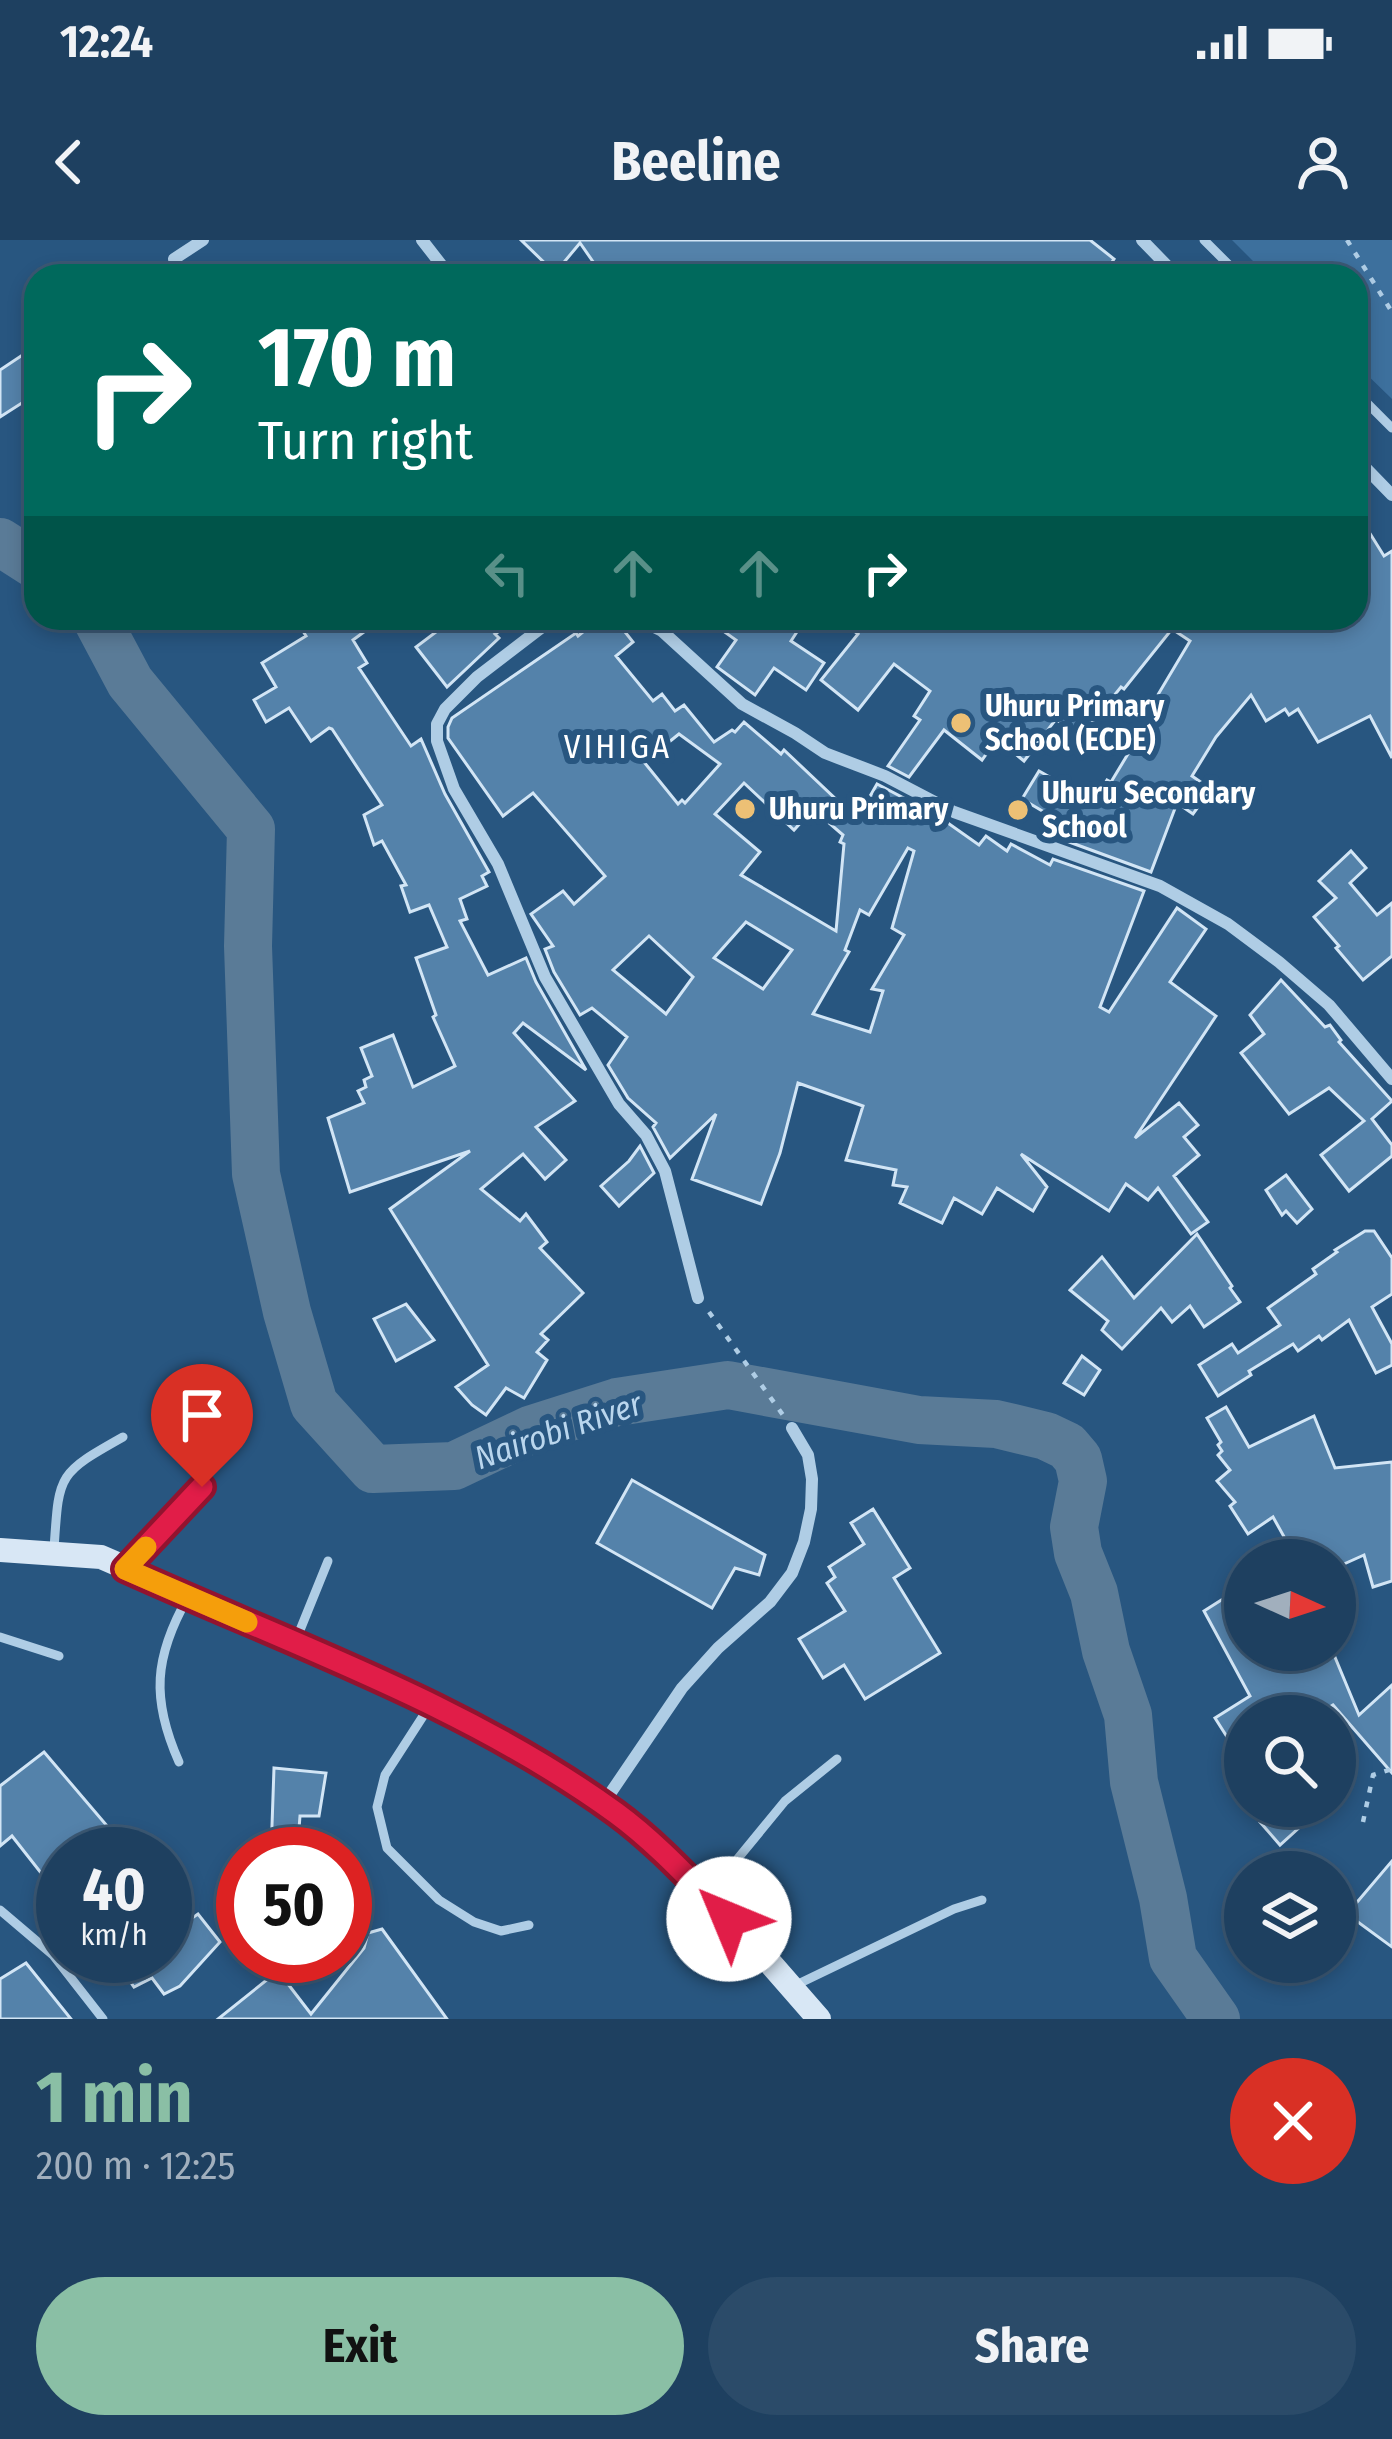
<!DOCTYPE html>
<html lang="en">
<head>
<meta charset="utf-8">
<style>
  body { margin:0; font-family:"Fira Sans Condensed",sans-serif; background:#2b4b69; color:#f1f3f6; height:100vh; display:flex; flex-direction:column; font-size:45px; white-space:nowrap }
  * { box-sizing:border-box; margin:0 }
  p { font-size:39px; color:#a1afbd }
  .icon { flex:none; width:66px; height:66px; fill:none; stroke:currentColor; stroke-width:2; stroke-linecap:round; stroke-linejoin:round }
  .map { position:relative; height:1779px; overflow:hidden }
  .side { display:flex; flex-direction:column; background:#1e4060; flex:1 }
  .side>* { flex:none }
  .banner { position:absolute; left:24px; top:24px; width:1344px; height:366px; border-radius:36px; box-shadow:0 6px 18px #0003,0 0 0 3px #3c5975; background:#00695c; color:#fff; overflow:hidden }
  .needle { width:78px; rotate:93deg }
  .fabs { position:absolute; left:1224px; top:1299px; display:grid; gap:24px }
  .fabs a { display:grid; place-items:center; width:132px; height:132px; border-radius:50%; background:#1e4060; box-shadow:0 6px 18px #0003,0 0 0 3px #3c5975; font-size:60px }
  .speed { position:absolute; left:36px; top:1587px; display:flex; gap:24px; font-size:60px; font-weight:700; text-align:center }
  .speed>* { display:grid; place-content:center; width:156px; height:156px; border-radius:50%; background:#1e4060; box-shadow:0 6px 18px #0003,0 0 0 3px #3c5975; line-height:1 }
  .speed small { font-size:30px; font-weight:400 }
  .speed .limit { border:18px solid #d22; background:#fff; color:#111 }
  .pin { position:absolute; display:grid; place-items:center; width:102px; height:102px; color:#fff; margin:-123px -51px; border-radius:50% 50% 50% 0; rotate:-45deg; box-shadow:0 0 12px #0007 }
  .pin .icon { rotate:45deg }
  .me { position:absolute; width:132px; margin:-66px; rotate:315deg; stroke-linejoin:round; filter:drop-shadow(0 0 9px #0008) }
  .turn { display:flex; align-items:center; gap:42px; height:252px; padding:0 36px; font-size:54px }
  .turn .icon { width:156px; height:156px; stroke-width:2.5 }
  .turn b { display:block; font-size:84px; line-height:102px }
  .lanes { display:flex; align-items:center; height:114px; padding:0 36px; background:#0003; justify-content:center; gap:60px; direction:ltr }
  .lanes .off { opacity:.35 }
  .round { display:grid; place-items:center; flex:none; width:126px; height:126px; border-radius:63px; background:#2b4b69 }
  .overview { display:flex; align-items:center; justify-content:space-between; height:204px; padding:0 36px }
  h1 { font-size:72px; font-weight:700; line-height:90px; color:#8abfa5 }
  .cta { display:flex; gap:24px; margin-top:auto; padding:24px 36px }
  .cta a { flex:1; height:138px; border-radius:72px; background:#8abfa5; color:#111; font-size:48px; font-weight:700; line-height:138px; text-align:center }
  .cta a+a { background:#2b4b69; color:#f1f3f6 }
  .status { display:flex; justify-content:space-between; align-items:center; height:84px; padding:0 60px; background:#1e4060; direction:ltr }
  .status svg { height:33px; fill:currentColor }
  header { display:flex; justify-content:space-between; align-items:center; height:156px; padding:0 36px; background:#1e4060; font-size:54px; font-weight:700 }
  .map>svg:first-child { display:block }
  .grass { fill:#3d709d }
  .lines { fill:none; stroke-linecap:round; stroke-linejoin:round }
  .river { stroke:#5a7b97; stroke-width:48 }
  .building { fill:#5482aa; stroke:#d2e5f5; stroke-width:3; fill-rule:evenodd }
  .path { stroke:#afcde5; stroke-width:4.5; stroke-dasharray:6 9; stroke-linecap:butt }
  .service { stroke:#afcde5; stroke-width:9 }
  .minor { stroke:#afcde5; stroke-width:12 }
  .secondary { stroke:#d8e7f5; stroke-width:24 }
  .route-casing { stroke:#92132f; stroke-width:30 }
  .route { stroke:#e11d48; stroke-width:21 }
  .slow { stroke:#f59e0b; stroke-width:21 }
  .poi-dot { fill:#edc075; stroke:#285680; stroke-width:4.5 }
  .labels { text-anchor:middle; stroke-width:12; stroke-linejoin:round; paint-order:stroke }
  .poi-label { font-size:30px; font-weight:bold; fill:#fff; stroke:#285680; text-anchor:start }
  .neighbourhood-label { font-size:33px; letter-spacing:3px; fill:#fff; stroke:#285680 }
  .water-label { font-size:33px; font-style:italic; fill:#bad6ed; stroke:#285680 }
</style>
</head>
<body>
<div class="status"><b>12:24</b><svg viewBox="0 0 49 12"><path d="M0 12V9h3v3zM5 12V6h3v6zM10 12V3h3v9zM15 12V0h3v12zM26 1h20v11H26zM47 4h2v5h-2z"/></svg></div>
<header><svg class="icon" aria-label="back" viewBox="0 0 24 24"><path d="M15 5l-7 7 7 7"/></svg>Beeline<svg class="icon" aria-label="person" viewBox="0 0 24 24"><circle cx="12" cy="8" r="4"/><path d="M4 21q1-7 8-7t8 7"/></svg></header>
<div class="map">
<svg width="1392" height="1779" viewBox="0 0 1392 1779">
  <rect width="100%" height="100%" fill="#285680"/>
  <path class="grass" d="M 1232,0 L 1392,0 L 1392,159 L 1356,124 L 1356,36 L 1268,36 Z"/>
  <g class="lines">
    <g class="river">
      <path d="M 0,302 L 36,325"/>
      <path d="M 96,378 L 130,442 L 251,589 L 248,706 L 256,934 L 287,1072 L 314,1164 L 373,1229 L 454,1226 L 532,1189 L 617,1162 L 728,1145 L 919,1180 L 996,1184 L 1046,1196 L 1067,1206 L 1078,1219 L 1083,1241 L 1074,1287 L 1078,1313 L 1094,1353 L 1106,1411 L 1128,1475 L 1134,1542 L 1163,1658 L 1173,1718 L 1216,1779"/>
    </g>
  </g>
  <g class="building">
    <path d="M 521,0 L 1090,0 L 1114,19 L 1102,36 L 603,36 L 580,3 L 555,33 Z"/>
    <path d="M 36,106 L 36,154 L 0,177 L 0,130 Z"/>
    <path d="M 1356,271 L 1384,316 L 1392,311 L 1392,518 L 1370,476 L 1318,502 L 1298,469 L 1289,475 L 1285,469 L 1266,481 L 1251,455 L 1216,497 L 1192,536 L 1211,549 L 1193,574 L 1177,563 L 1151,632 L 1061,599 L 1066,585 L 1022,559 L 1039,531 L 1094,562 L 1107,540 L 1111,542 L 1154,471 L 1150,468 L 1190,401 L 1172,389 L 1124,449 L 1121,447 L 1080,498 L 1056,479 L 1024,521 L 997,499 L 982,520 L 944,490 L 909,537 L 888,526 L 920,480 L 914,476 L 930,451 L 894,424 L 858,470 L 821,440 L 858,394 L 837,378 L 1356,378 Z"/>
    <path d="M 295,378 L 383,378 L 353,400 L 367,423 L 359,428 L 411,506 L 421,499 L 445,554 L 489,632 L 482,636 L 487,646 L 460,659 L 467,679 L 460,681 L 488,735 L 526,718 L 536,742 L 586,830 L 523,783 L 514,793 L 575,861 L 536,887 L 566,920 L 545,939 L 523,914 L 481,949 L 520,981 L 526,974 L 547,1002 L 540,1008 L 583,1053 L 541,1094 L 548,1100 L 537,1112 L 547,1120 L 524,1158 L 506,1148 L 486,1175 L 472,1165 L 456,1147 L 488,1125 L 390,969 L 470,911 L 350,952 L 328,878 L 364,863 L 358,851 L 366,847 L 364,840 L 372,836 L 361,808 L 393,795 L 413,847 L 455,826 L 433,777 L 436,775 L 416,718 L 447,707 L 429,665 L 410,672 L 401,646 L 406,645 L 382,601 L 374,605 L 364,575 L 382,565 L 332,489 L 329,488 L 311,501 L 289,468 L 266,482 L 254,460 L 276,447 L 262,423 L 306,396 Z"/>
    <path d="M 425,378 L 520,378 L 495,394 L 499,398 L 447,447 L 416,407 L 436,392 Z"/>
    <path d="M 600,378 L 614,378 L 633,402 L 616,416 L 653,461 L 662,454 L 675,471 L 684,465 L 714,502 L 732,490 L 735,492 L 744,482 L 781,514 L 784,510 L 857,579 L 877,544 L 938,576 L 979,605 L 986,596 L 1007,611 L 1011,604 L 1050,625 L 1053,619 L 1144,651 L 1100,767 L 1109,772 L 1177,668 L 1206,689 L 1170,742 L 1216,776 L 1135,898 L 1179,863 L 1198,885 L 1184,897 L 1199,915 L 1174,936 L 1208,982 L 1191,994 L 1158,948 L 1148,960 L 1126,944 L 1109,971 L 1021,914 L 1047,947 L 1033,971 L 997,948 L 982,974 L 954,958 L 942,983 L 900,963 L 907,947 L 893,945 L 896,930 L 846,920 L 863,866 L 798,843 L 780,913 L 761,964 L 692,939 L 716,874 L 670,918 L 653,887 L 656,883 L 628,858 L 608,825 L 627,797 L 592,768 L 580,775 L 554,732 L 545,709 L 553,706 L 531,674 L 563,651 L 574,664 L 605,636 L 533,553 L 503,576 L 448,498 L 448,487 L 452,478 L 576,393 L 578,396 ZM 679,494 L 720,524 L 685,563 L 682,560 L 678,564 L 644,522 ZM 744,543 L 794,590 L 813,569 L 843,595 L 840,602 L 844,604 L 836,691 L 741,635 L 760,612 L 715,574 ZM 908,608 L 914,611 L 892,688 L 904,695 L 872,749 L 883,751 L 870,792 L 813,774 L 849,712 L 845,710 L 860,670 L 869,675 ZM 746,682 L 792,710 L 763,749 L 714,718 ZM 649,696 L 693,737 L 666,774 L 613,730 Z"/>
    <path d="M 705,378 L 806,378 L 791,401 L 824,423 L 806,450 L 774,428 L 755,455 L 717,427 L 736,400 Z"/>
    <path d="M 1351,611 L 1366,628 L 1350,643 L 1377,675 L 1392,663 L 1392,716 L 1363,740 L 1336,708 L 1339,706 L 1314,677 L 1336,658 L 1319,641 Z"/>
    <path d="M 1281,740 L 1325,787 L 1330,785 L 1341,800 L 1339,802 L 1392,861 L 1372,879 L 1392,905 L 1392,916 L 1349,951 L 1321,915 L 1364,881 L 1329,848 L 1289,874 L 1241,813 L 1264,794 L 1250,775 Z"/>
    <path d="M 640,906 L 654,933 L 619,966 L 601,946 L 629,921 Z"/>
    <path d="M 1286,935 L 1312,969 L 1297,983 L 1286,971 L 1282,975 L 1266,950 Z"/>
    <path d="M 1365,991 L 1374,991 L 1392,1018 L 1392,1054 L 1372,1067 L 1392,1104 L 1392,1125 L 1376,1133 L 1349,1080 L 1322,1100 L 1319,1096 L 1298,1111 L 1293,1104 L 1249,1131 L 1251,1135 L 1218,1156 L 1199,1125 L 1232,1104 L 1238,1113 L 1280,1085 L 1268,1068 L 1316,1034 L 1313,1029 L 1337,1012 L 1335,1010 Z"/>
    <path d="M 1197,994 L 1232,1046 L 1230,1048 L 1240,1062 L 1204,1087 L 1190,1066 L 1172,1082 L 1161,1068 L 1122,1109 L 1102,1090 L 1108,1081 L 1070,1050 L 1102,1017 L 1134,1058 Z"/>
    <path d="M 406,1064 L 434,1100 L 396,1121 L 374,1079 Z"/>
    <path d="M 1082,1116 L 1100,1130 L 1084,1155 L 1064,1143 Z"/>
    <path d="M 1226,1167 L 1249,1207 L 1314,1176 L 1335,1228 L 1392,1222 L 1392,1341 L 1373,1347 L 1364,1315 L 1335,1328 L 1335,1320 L 1297,1320 L 1273,1277 L 1248,1294 L 1230,1266 L 1235,1262 L 1217,1241 L 1230,1230 L 1218,1215 L 1222,1211 L 1218,1205 L 1221,1202 L 1207,1178 Z"/>
    <path d="M 632,1240 L 765,1315 L 759,1335 L 735,1328 L 712,1368 L 597,1303 Z"/>
    <path d="M 873,1269 L 910,1328 L 894,1338 L 940,1413 L 865,1459 L 844,1425 L 823,1438 L 799,1399 L 845,1371 L 827,1343 L 835,1337 L 829,1327 L 864,1304 L 851,1283 Z"/>
    <path d="M 1245,1345 L 1245,1410 L 1332,1410 L 1359,1475 L 1392,1445 L 1392,1533 L 1333,1465 L 1315,1476 L 1245,1476 L 1245,1525 L 1215,1478 L 1250,1456 L 1204,1371 Z"/>
    <path d="M 44,1512 L 131,1614 L 63,1614 L 63,1661 L 12,1596 L 0,1606 L 0,1546 Z"/>
    <path d="M 274,1528 L 326,1533 L 319,1576 L 300,1576 L 297,1614 L 271,1614 Z"/>
    <path d="M 1277,1566 L 1308,1566 L 1294,1579 L 1301,1586 L 1280,1605 L 1260,1582 Z"/>
    <path d="M 1392,1621 L 1392,1707 L 1347,1674 Z"/>
    <path d="M 165,1659 L 182,1685 L 198,1674 L 220,1702 L 180,1746 L 164,1754 L 152,1738 L 134,1747 L 112,1716 L 165,1716 Z"/>
    <path d="M 382,1689 L 447,1779 L 218,1779 L 278,1731 L 311,1774 L 364,1708 L 368,1693 Z"/>
    <path d="M 26,1723 L 71,1779 L 0,1779 L 0,1739 Z"/>
  </g>
  <g class="lines">
    <g class="path">
      <path d="M 1347,0 L 1392,72"/>
      <path d="M 709,1072 L 783,1175"/>
      <path d="M 1363,1582 L 1373,1535 L 1392,1529"/>
    </g>
    <g class="service">
      <path d="M 1204,0 L 1240,36"/>
      <path d="M 1356,152 L 1392,188"/>
      <path d="M 54,1309 C 59,1234 57,1234 123,1197"/>
      <path d="M 128,1326 L 202,1247"/>
      <path d="M 0,1397 L 59,1416"/>
      <path d="M 296,1400 L 328,1321"/>
      <path d="M 427,1470 L 385,1535 L 377,1567 L 387,1608 L 439,1660 L 474,1682 L 501,1691 L 529,1685"/>
      <path d="M 179,1522 C 151,1459 154,1417 188,1357"/>
      <path d="M 707,1656 L 785,1561 L 837,1519"/>
      <path d="M 0,1670 L 53,1715 L 103,1779"/>
      <path d="M 796,1745 L 954,1669 L 982,1660"/>
    </g>
    <g class="minor">
      <path d="M 422,0 L 450,36"/>
      <path d="M 1142,0 L 1177,36"/>
      <path d="M 174,19 L 203,0"/>
      <path d="M 1356,218 L 1392,255"/>
      <path d="M 554,378 L 477,437 L 445,469 L 437,484 L 437,501 L 454,549 L 498,624 L 545,737 L 619,864 L 646,895 L 665,931 L 698,1058"/>
      <path d="M 636,378 L 662,391 L 742,464 L 795,493 L 825,513 L 885,536 L 954,572 L 1160,646 L 1228,684 L 1279,722 L 1329,765 L 1392,839"/>
      <path d="M 603,1564 L 682,1448 L 718,1408 L 770,1362 L 792,1333 L 804,1302 L 811,1269 L 812,1239 L 808,1215 L 792,1188"/>
    </g>
    <path class="secondary" d="M 0,1310 L 101,1317 L 332,1417 L 477,1489 L 541,1525 L 618,1574 L 689,1639 L 751,1701 L 819,1779"/>
  </g>
  <g class="lines">
    <defs>
      <path id="route" d="M 202,1247 L 125,1329 C 291,1404 467,1465 616,1573 C 657,1603 693,1643 729,1679"/>
    </defs>
    <use href="#route" class="route-casing"/>
    <use href="#route" class="route"/>
    <path class="slow" d="M 146,1307 L 125,1329 L 247,1382"/>
  </g>
  <g class="poi-dot">
    <circle cx="961" cy="483" r="12"/>
    <circle cx="745" cy="569" r="12"/>
    <circle cx="1018" cy="570" r="12"/>
  </g>
  <g class="labels">
    <g class="poi-label">
      <text x="985" y="476">Uhuru Primary<tspan x="985" dy="34">School (ECDE)</tspan></text>
      <text x="1042" y="563">Uhuru Secondary<tspan x="1042" dy="34">School</tspan></text>
      <text x="769" y="579">Uhuru Primary</text>
    </g>
    <g class="neighbourhood-label">
      <text x="618" y="518">VIHIGA</text>
    </g>
    <g class="water-label">
      <text transform="translate(558 1190) rotate(-19)" y="12">Nairobi River</text>
    </g>
  </g>
</svg>
<div class="fabs">
<a><svg class="needle" viewBox="-14 -14 28 28"><path d="M0-13l5 13h-10z" fill="#e53935"/><path d="M0 13l5-13h-10z" fill="#a1afbd"/></svg></a>
<a><svg class="icon" aria-label="search" viewBox="0 0 24 24"><circle cx="10" cy="10" r="6"/><path d="M15 15l6 6"/></svg></a>
<a><svg class="icon" aria-label="layers" viewBox="0 0 24 24"><path d="M12 4l9 5-9 5-9-5zM3 14l9 5 9-5"/></svg></a>
</div>
<div class="speed"><div>40<small>km/h</small></div><div class="limit">50</div></div>
<div class="pin" style="left:202px;top:1247px;background:#d93025"><svg class="icon" aria-label="arrive" viewBox="0 0 24 24"><path d="M6 21V4h12l-3 4 3 4H6"/></svg></div>
<svg class="me" style="left:729px;top:1679px" viewBox="-20 -20 40 40"><circle r="19" fill="#fff"/><path d="M0-13L10 11 0 6-10 11z" fill="#e11d48"/></svg>
<div class="banner">
<div class="turn"><svg class="icon" aria-label="right" viewBox="0 0 24 24"><path d="M7 20v-9h11M14 6l5 5-5 5"/></svg><div><b>170 m</b>Turn right</div></div>
<div class="lanes"><svg class="icon off" aria-label="left" viewBox="0 0 24 24"><path d="M17 20v-9H6M10 6l-5 5 5 5"/></svg><svg class="icon off" aria-label="ahead" viewBox="0 0 24 24"><path d="M12 20V5M6 11l6-6 6 6"/></svg><svg class="icon off" aria-label="ahead" viewBox="0 0 24 24"><path d="M12 20V5M6 11l6-6 6 6"/></svg><svg class="icon" aria-label="right" viewBox="0 0 24 24"><path d="M7 20v-9h11M14 6l5 5-5 5"/></svg></div>
</div>
</div>
<section class="side">
<div class="overview"><div><h1>1 min</h1><p>200 m · 12:25</p></div><a class="round" style="background:#d93025;color:#fff"><svg class="icon" aria-label="close" viewBox="0 0 24 24"><path d="M6 6l12 12M18 6L6 18"/></svg></a></div>
<div class="cta"><a>Exit</a><a>Share</a></div>
</section>
</body>
</html>
